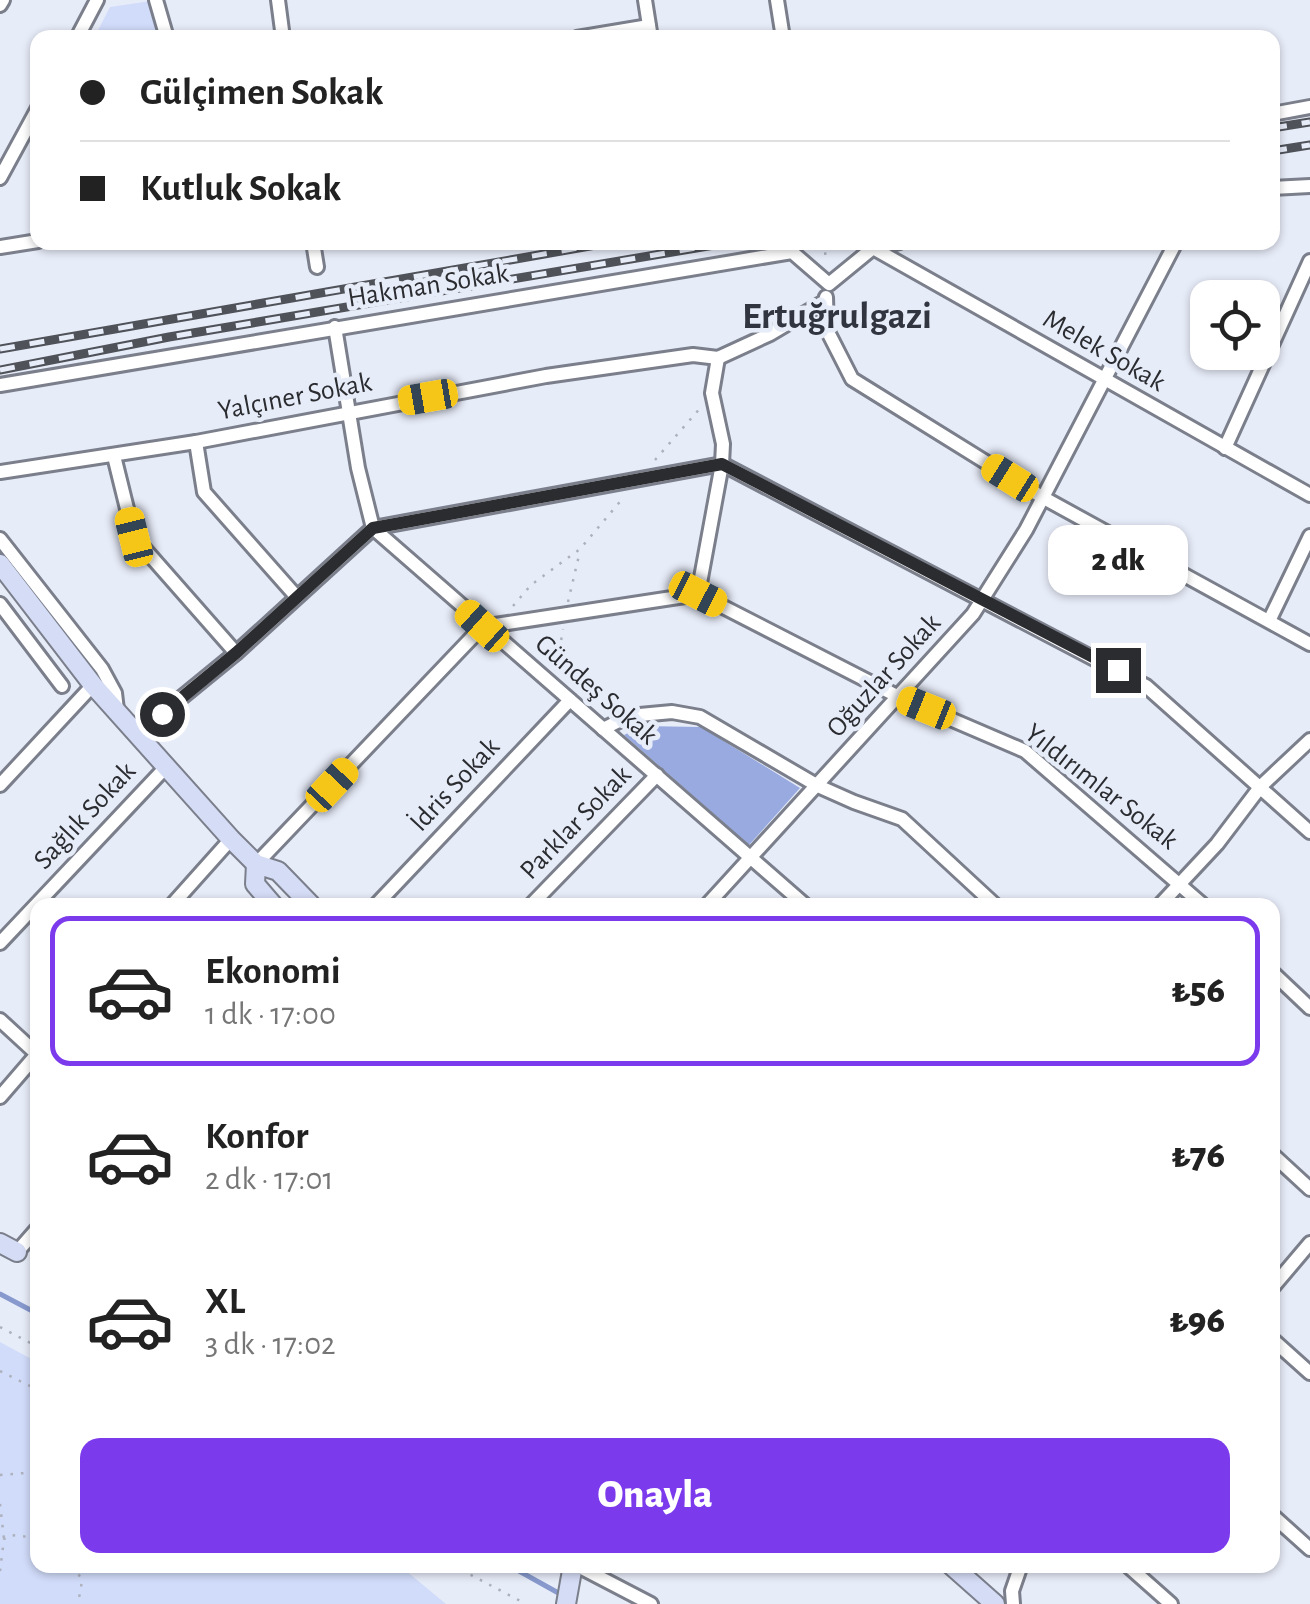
<!DOCTYPE html>
<html lang="tr">
<head>
<meta charset="utf-8">
<style>
	body { margin:0; font-family:"Alegreya Sans",sans-serif; background:#f6f6f6; color:#222; height:100vh; display:flex; flex-direction:column; font-size:38px; white-space:nowrap }
	* { box-sizing:border-box; margin:0 }
	p { font-size:32px; color:#767676 }
	.icon { flex:none; width:55px; height:55px; fill:none; stroke:currentColor; stroke-width:2; stroke-linecap:round; stroke-linejoin:round }
	.map { position:relative; flex:1; overflow:hidden }
	.side { position:absolute; left:30px; top:898px; width:1250px; height:675px; display:flex; flex-direction:column; background:#fff; border-radius:20px; box-shadow:0 2px 8px #0004 }
	.side>* { flex:none }
	.banner { position:absolute; left:30px; top:30px; width:1250px; height:220px; border-radius:20px; box-shadow:0 2px 8px #0004; display:grid; align-content:center; height:220px; padding:0 50px; background:#fff }
	.buttons { position:absolute; left:1190px; top:280px; display:grid; gap:20px }
	.buttons a { display:grid; place-items:center; width:90px; height:90px; border-radius:20px; background:#fff; box-shadow:0 2px 8px #0004; font-size:50px }
	.end { position:absolute; width:45px; height:45px; margin:-22px; border:12px solid #2a2c30; background:#fff; box-shadow:0 0 0 5px #fff }
	.from { border-radius:50% }
	.bubble { position:absolute; height:70px; border-radius:20px; background:#fff; box-shadow:0 2px 8px #0004; font-size:32px; font-weight:800; line-height:70px; text-align:center }
	.car { position:absolute; width:30px; height:60px; margin:-30px -15px; border-radius:12px; box-shadow:0 0 8px 2px #0007; background:linear-gradient(#f5c518 24%,#345 0 40%,#f5c518 0 76%,#345 0 86%,#f5c518 0) }
	.banner b { display:flex; align-items:center; gap:35px; height:95px; font-size:38px }
	.banner b+b { border-top:2px solid #e0e0e0 }
	.banner i { width:25px; height:25px; background:#222 }
	ul { padding:18px 0 0; list-style:none }
	li { display:flex; align-items:center; gap:30px; height:150px; margin:0 20px 15px; padding:0 30px; border:5px solid transparent; border-radius:20px }
	li div { flex:1 }
	li b { display:block; font-size:38px }
	li em { font-style:normal; font-weight:800 }
	li.active { border-color:#7c3aed }
	li>.icon { width:90px; height:90px; stroke-width:1.5 }
	.primary-button { display:flex; gap:20px; margin-top:auto; padding:20px 50px }
	.primary-button a { flex:1; height:115px; border-radius:20px; background:#7c3aed; color:#fff; font-size:40px; font-weight:800; line-height:115px; text-align:center }
	.map>svg:first-child { display:block }
</style>
</head>
<body>
<div class="map">
<svg width="1310" height="1604" viewBox="0 0 1310 1604">
	<rect width="100%" height="100%" fill="#e7ecf9"/>
	<g fill="#d1dcfa">
		<path d="M151 1 162 37 94 38 110 7Z"/>
		<path d="M0 1342 37 1362 38 1565H399L446 1604H0Z"/>
	</g>
	<path fill="#98aadf" d="M642 726 701 727 800 788 749 845 624 735Z"/>
	<g fill="none" stroke-linecap="round" stroke-linejoin="round">
		<g stroke="#8799cd" stroke-width="5">
			<path d="M0 1294 38 1314"/>
			<path d="M508 1565 562 1595"/>
		</g>
		<defs>
			<g id="street">
				<path d="M156 0 167 38"/>
				<path d="M278 0 283 38"/>
				<path d="M645 0 651 38"/>
				<path d="M777 0 783 38"/>
				<path d="M0 5 3 0"/>
				<path d="M77 38 97 0"/>
				<path d="M577 38 649 26"/>
				<path d="M1272 114 1310 107"/>
				<path d="M0 178 38 108"/>
				<path d="M1272 188 1310 186"/>
				<path d="M313 242 317 267"/>
				<path d="M0 247 38 241"/>
				<path d="M873 248 1310 495"/>
				<path d="M826 297 827 330 852 379 1042 497 1310 644"/>
				<path d="M335 327 358 468 373 528 805 905"/>
				<path d="M0 385 792 252 829 284 873 248 900 242"/>
				<path d="M196 442 204 492 295 595"/>
				<path d="M1225 448 1310 261"/>
				<path d="M114 456 134 537 236 653"/>
				<path d="M0 472 196 442 546 376 693 355 718 358 770 334 824 302"/>
				<path d="M0 539 102 669 115 693 117 710"/>
				<path d="M698 594 722 464 723 444 712 393 718 358"/>
				<path d="M0 604 62 686"/>
				<path d="M1270 619 1310 536"/>
				<path d="M603 729 629 716 672 712 700 717 818 786 854 802 902 819 995 905"/>
				<path d="M137 734 236 653 373 528 722 464 1146 686 1310 832"/>
				<path d="M0 785 93 685"/>
				<path d="M256 864 482 627 698 594 899 697 1025 751 1203 905"/>
				<path d="M172 905 231 839"/>
				<path d="M376 905 570 700"/>
				<path d="M531 905 657 775"/>
				<path d="M707 905 973 614 1026 530 1176 242"/>
				<path d="M1160 905 1217 844 1261 786 1310 740"/>
				<path d="M0 943 166 767"/>
				<path d="M1272 972 1310 1008"/>
				<path d="M0 1020 38 1055"/>
				<path d="M0 1097 38 1053"/>
				<path d="M1272 1154 1310 1189"/>
				<path d="M17 1252 38 1228"/>
				<path d="M1272 1288 1310 1243"/>
				<path d="M1272 1339 1310 1373"/>
				<path d="M1272 1515 1310 1549"/>
				<path d="M576 1565 651 1604"/>
				<path d="M1127 1565 1171 1604"/>
				<path d="M1013 1604 1012 1591 1021 1565"/>
			</g>
			<g id="secondary">
				<path d="M0 564 93 685 231 839 256 864 278 871 311 905"/>
				<path d="M256 864 255 884 273 905"/>
				<path d="M0 1243 17 1252"/>
				<path d="M951 1565 995 1604"/>
				<path d="M566 1604 573 1565"/>
			</g>
		</defs>
		<use href="#street" stroke="#7b7f8b" stroke-width="18"/>
		<use href="#secondary" stroke="#7b7f8b" stroke-width="22"/>
		<g stroke="#adb1bc" stroke-width="2.5" stroke-dasharray="2.5 8" stroke-linecap="butt">
			<path d="M824 242 826 261"/>
			<path d="M655 460 702 406"/>
			<path d="M568 602 580 551"/>
			<path d="M513 606 531 585 580 549 624 497"/>
			<path d="M556 671 563 629"/>
			<path d="M0 1327 38 1347"/>
			<path d="M0 1371 38 1390"/>
			<path d="M0 1475 38 1472"/>
			<path d="M0 1504 4 1539 0 1538"/>
			<path d="M74 1565 82 1581 78 1604"/>
			<path d="M452 1565 526 1604"/>
			<path d="M0 1571 4 1539 11 1535 38 1538"/>
		</g>
		<use href="#street" stroke="#fff" stroke-width="12"/>
		<use href="#secondary" stroke="#d5dcf5" stroke-width="18"/>
		<defs>
			<g id="rail">
				<path d="M1272 128 1310 122"/>
				<path d="M1272 151 1310 145"/>
				<path d="M0 349 613 242"/>
				<path d="M0 370 169 337 732 242"/>
			</g>
		</defs>
		<use href="#rail" stroke="#4f5258" stroke-width="9"/>
		<use href="#rail" stroke="#e7ecf9" stroke-width="5" stroke-dasharray="15" stroke-linecap="butt"/>
	</g>
	<g fill="none" stroke-linecap="round" stroke-linejoin="round">
		<path stroke="#2a2c30" stroke-width="12" d="M162 714 236 653 373 528 722 464 1118 670"/>
	</g>
	<g text-anchor="middle" dominant-baseline="central" stroke-width="9" stroke-linejoin="round" paint-order="stroke">
		<g font-size="28" fill="#2a2c30" stroke="#e7ecf9">
			<text transform="translate(428 286) rotate(-9)">Hakman Sokak</text>
			<text transform="translate(1104 351) rotate(30)">Melek Sokak</text>
			<text transform="translate(295 397) rotate(-11)">Yalçıner Sokak</text>
			<text transform="translate(884 676) rotate(-48)">Oğuzlar Sokak</text>
			<text transform="translate(596 690) rotate(41)">Gündeş Sokak</text>
			<text transform="translate(455 785) rotate(-47)">İdris Sokak</text>
			<text transform="translate(1101 787) rotate(38)">Yıldırımlar Sokak</text>
			<text transform="translate(85 816) rotate(-47)">Sağlık Sokak</text>
			<text transform="translate(576 823) rotate(-46)">Parklar Sokak</text>
		</g>
		<g font-size="38" font-weight="bold" fill="#31353f" stroke="#e7ecf9">
			<text x="837" y="317">Ertuğrulgazi</text>
		</g>
	</g>
</svg>
<div class="buttons">
<a><svg class="icon" aria-label="locate" viewBox="0 0 24 24"><circle cx="12" cy="12" r="6"/><path d="M12 2v4M12 18v4M2 12h4M18 12h4"/></svg></a>
</div>
<i class="end from" style="left:162px;top:714px"></i>
<i class="end" style="left:1118px;top:670px"></i>
<div class="bubble" style="left:1048px;top:525px;width:140px">2 dk</div>
<i class="car" style="left:428px;top:397px;rotate:260deg"></i>
<i class="car" style="left:1010px;top:478px;rotate:302deg"></i>
<i class="car" style="left:134px;top:537px;rotate:346deg"></i>
<i class="car" style="left:698px;top:594px;rotate:117deg"></i>
<i class="car" style="left:482px;top:626px;rotate:312deg"></i>
<i class="car" style="left:926px;top:708px;rotate:292deg"></i>
<i class="car" style="left:332px;top:785px;rotate:43deg"></i>
<div class="banner">
<b><i class="from"></i>Gülçimen Sokak</b>
<b><i></i>Kutluk Sokak</b>
</div>
<section class="side">
<ul>
<li class="active"><svg class="icon" aria-label="car" viewBox="0 0 24 24"><path d="M5 17H2v-5l4-1 3-4h7l3 4 3 1v5h-3M9 17h6M6 11h13"/><circle cx="7" cy="17" r="2"/><circle cx="17" cy="17" r="2"/></svg><div><b>Ekonomi</b><p>1 dk · 17:00</p></div><em>₺56</em></li>
<li><svg class="icon" aria-label="car" viewBox="0 0 24 24"><path d="M5 17H2v-5l4-1 3-4h7l3 4 3 1v5h-3M9 17h6M6 11h13"/><circle cx="7" cy="17" r="2"/><circle cx="17" cy="17" r="2"/></svg><div><b>Konfor</b><p>2 dk · 17:01</p></div><em>₺76</em></li>
<li><svg class="icon" aria-label="car" viewBox="0 0 24 24"><path d="M5 17H2v-5l4-1 3-4h7l3 4 3 1v5h-3M9 17h6M6 11h13"/><circle cx="7" cy="17" r="2"/><circle cx="17" cy="17" r="2"/></svg><div><b>XL</b><p>3 dk · 17:02</p></div><em>₺96</em></li>
</ul>
<div class="primary-button"><a>Onayla</a></div>
</section>
</div>
</body>
</html>
